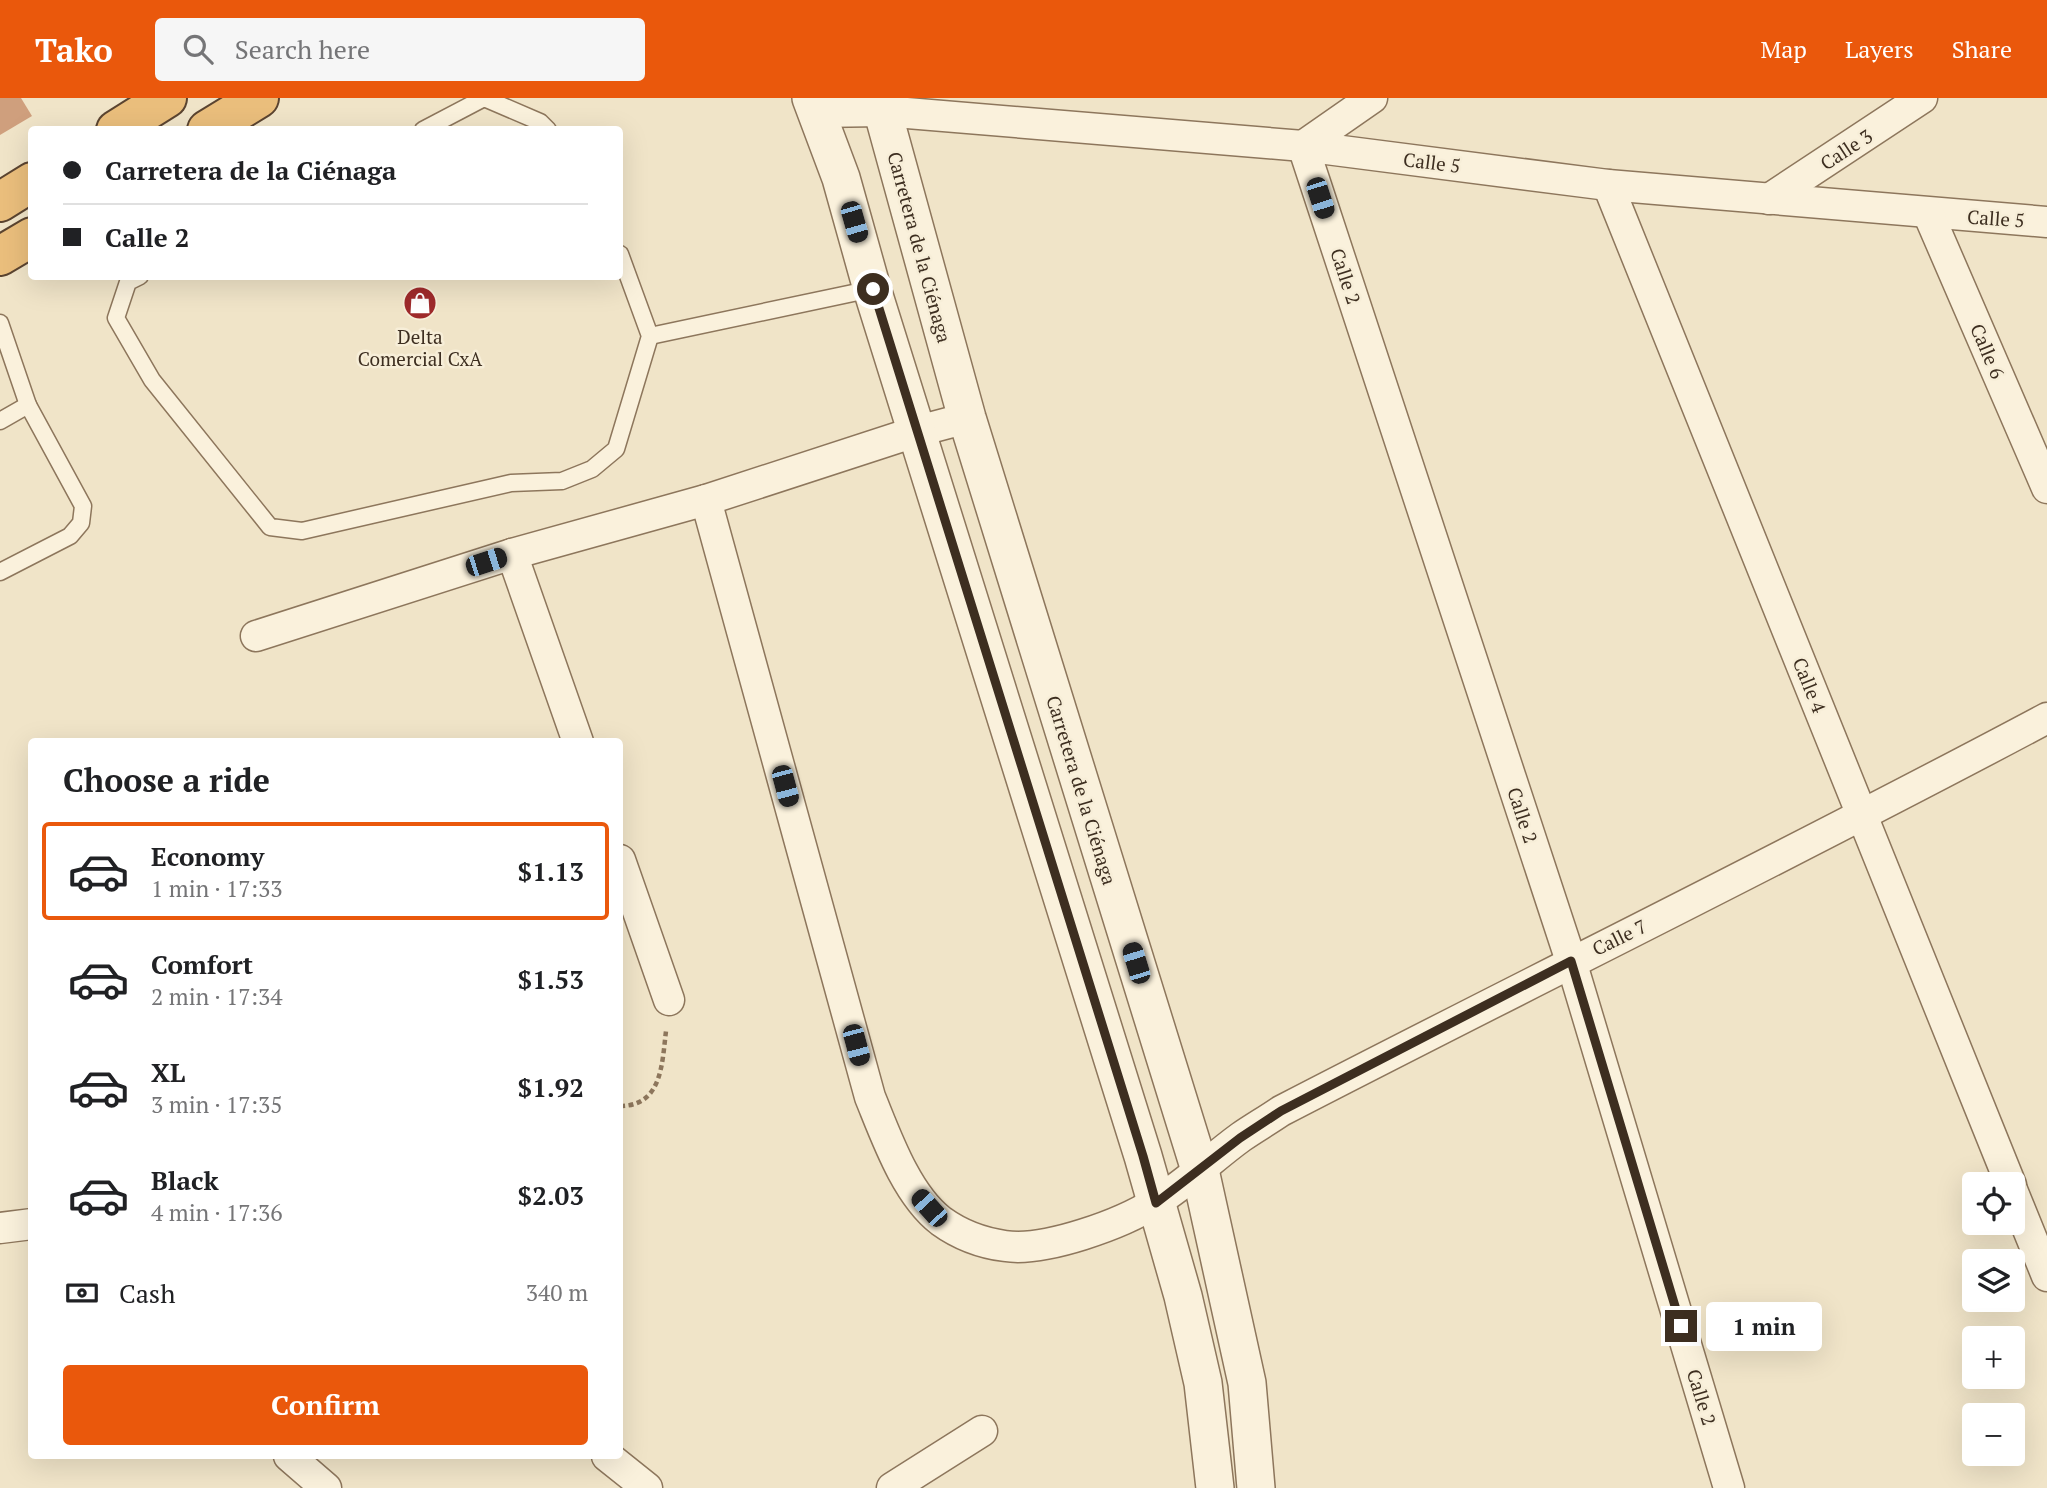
<!DOCTYPE html>
<html lang="en">
<head>
<meta charset="utf-8">
<style>
	body { margin:0; font-family:"PT Serif",serif; background:#f6f6f6; color:#202124; height:100vh; display:flex; flex-direction:column; font-size:26px; white-space:nowrap }
	* { box-sizing:border-box; margin:0 }
	p { font-size:23px; color:#757577 }
	.icon { flex:none; width:38px; height:38px; fill:none; stroke:currentColor; stroke-width:2; stroke-linecap:round; stroke-linejoin:round }
	.map { position:relative; flex:1; overflow:hidden }
	.details { position:absolute; left:28px; top:640px; width:595px; height:721px; display:flex; flex-direction:column; background:#fff; border-radius:7px; box-shadow:0 7px 28px #0002 }
	.details>* { flex:none }
	.guide { position:absolute; left:28px; top:28px; width:595px; height:154px; border-radius:7px; box-shadow:0 7px 28px #0002; display:grid; align-content:center; height:154px; padding:0 35px; background:#fff }
	.controls { position:absolute; left:1962px; top:1074px; display:grid; gap:14px }
	.controls a { display:grid; place-items:center; width:63px; height:63px; border-radius:7px; background:#fff; box-shadow:0 7px 28px #0002; font-size:35px }
	.end { position:absolute; width:32px; height:32px; margin:-16px; border:9px solid #3d2e20; background:#fff; box-shadow:0 0 0 4px #fff }
	.from { border-radius:50% }
	.bubble { position:absolute; height:49px; border-radius:7px; background:#fff; box-shadow:0 7px 28px #0002; font-size:23px; font-weight:700; line-height:49px; text-align:center }
	.car { position:absolute; width:21px; height:42px; margin:-21px -10px; border-radius:9px; box-shadow:0 0 5px 2px #0007; background:linear-gradient(#222 24%,#8ab4d8 0 40%,#222 0 76%,#8ab4d8 0 86%,#222 0) }
	.guide b { display:flex; align-items:center; gap:24px; height:66px; font-size:26px }
	.guide b+b { border-top:2px solid #e0e0e0 }
	.guide i { width:18px; height:18px; background:#202124 }
	ul { padding:0; list-style:none }
	li { display:flex; align-items:center; gap:21px; height:98px; margin:0 14px 10px; padding:0 21px; border:4px solid transparent; border-radius:7px }
	li div { flex:1 }
	li b { display:block; font-size:26px }
	li em { font-style:normal; font-weight:700 }
	li.current { border-color:#ea580c }
	li>.icon { width:63px; height:63px; stroke-width:1.5 }
	h2 { padding:0 35px; font-size:32px; line-height:84px }
	.pay { display:flex; align-items:center; gap:18px; height:77px; padding:0 35px; font-size:26px }
	.pay p { margin-inline-start:auto }
	.cta { display:flex; gap:14px; margin-top:auto; padding:14px 35px }
	.cta a { flex:1; height:80px; border-radius:7px; background:#ea580c; color:#fff; font-size:28px; font-weight:700; line-height:80px; text-align:center }
	header { display:flex; align-items:center; gap:42px; box-sizing:border-box; height:98px; padding:0 35px; background:#ea580c; color:#fff }
	header strong { font-size:33px }
	nav { display:flex; gap:38px; margin-inline-start:auto; font-size:24px }
	.search { width:490px; height:63px; background:#f6f6f6; display:flex; align-items:center; gap:18px; box-sizing:border-box; padding:0 24px; border-radius:7px; color:#757577; font-size:26px }
	.map>svg:first-child { display:block }
</style>
</head>
<body>
<header>
<strong>Tako</strong>
<div class="search"><svg class="icon" aria-label="search" viewBox="0 0 24 24"><circle cx="10" cy="10" r="6"/><path d="M15 15l6 6"/></svg>Search here</div>
<nav><a>Map</a><a>Layers</a><a>Share</a></nav>
</header>
<div class="map">
<svg width="2047" height="1390" viewBox="0 0 2047 1390">
	<rect width="100%" height="100%" fill="#f0e4c8"/>
	<path fill="#cf9f7d" d="M0 0H21L32 18 0 37Z"/>
	<g fill="none" stroke-linecap="round" stroke-linejoin="round">
		<defs>
			<g id="service">
				<path d="M423 32 484 0 540 24 548 32"/>
				<path d="M140 178 128 184 116 220 152 282 270 429 302 433 511 385 562 383 592 371 616 351 650 238 620 156"/>
				<path d="M0 225 28 307 83 408 81 425 70 438 0 474"/>
				<path d="M650 238 872 191"/>
				<path d="M0 323 28 307"/>
			</g>
			<g id="minor">
				<path d="M1372 0 1303 48 1571 863 1729 1390"/>
				<path d="M816 14 883 13 1303 48 1608 87 2047 124"/>
				<path d="M1608 87 2011 1087"/>
				<path d="M1769 101 1922 0"/>
				<path d="M1928 115 2047 390"/>
				<path d="M706 402 870 999C886 1038 906 1096 941 1123 959 1136 982 1145 1005 1148 1045 1154 1122 1126 1156 1104 1187 1085 1212 1060 1241 1039 1254 1030 1268 1022 1281 1013 1536 881 1794 755 2047 620"/>
				<path d="M512 456 578 644"/>
				<path d="M256 538 512 456 706 402 918 333 967 320"/>
				<path d="M620 762 669 902"/>
				<path d="M2012 1092 2047 1178"/>
				<path d="M0 1130 32 1126"/>
				<path d="M289 1358 326 1390"/>
				<path d="M607 1358 647 1390"/>
				<path d="M892 1390 982 1333"/>
			</g>
			<g id="tertiary">
				<path d="M811 0 841 80 872 191 1143 1058 1183 1198 1203 1285 1215 1390"/>
				<path d="M879 0 967 320 1200 1072 1247 1285 1256 1390"/>
			</g>
			<g id="trunk">
				<path d="M116 32 167 0"/>
				<path d="M207 32 259 0"/>
				<path d="M0 104 32 84"/>
				<path d="M0 158 32 139"/>
			</g>
		</defs>
		<use href="#service" stroke="#8d765c" stroke-width="19"/>
		<use href="#minor" stroke="#8d765c" stroke-width="33"/>
		<use href="#tertiary" stroke="#8d765c" stroke-width="40"/>
		<use href="#trunk" stroke="#5b4430" stroke-width="42"/>
		<path stroke="#8d765c" stroke-width="4.5" stroke-dasharray="5 3.5" stroke-linecap="butt" d="M620 1008C662 1008 662 966 666 933"/>
		<use href="#service" stroke="#faf1dc" stroke-width="16"/>
		<use href="#minor" stroke="#faf1dc" stroke-width="30"/>
		<use href="#tertiary" stroke="#faf1dc" stroke-width="37"/>
		<use href="#trunk" stroke="#eabe7c" stroke-width="38"/>
	</g>
	<g fill="none" stroke-linecap="round" stroke-linejoin="round">
		<path stroke="#3d2e20" stroke-width="9" d="M873 191 1143 1058 1156 1105 1240 1040 1281 1013 1571 863 1681 1228"/>
	</g>
	<defs>
		<symbol id="shop-disc" viewBox="-11 -11 22 22"><circle r="9.5" fill="#9e2a2b" stroke="#f7eed8"/><path d="M-5-2.5h2.3a2.7 3.5 0 0 1 5.4 0H5L5.5 6h-11ZM-1.5-2.5h3a1.5 2.3 0 0 0-3 0Z" fill="#fff"/></symbol>
	</defs>
	<g fill-rule="evenodd">
		<use href="#shop-disc" x="401" y="186" width="38" height="38"/>
	</g>
	<g text-anchor="middle" dominant-baseline="central" stroke-width="5" stroke-linejoin="round" paint-order="stroke">
		<g font-size="19" fill="#3d2e20" stroke="#f7eed8">
			<text transform="translate(1846 51) rotate(-33)">Calle 3</text>
			<text transform="translate(1432 64) rotate(7)">Calle 5</text>
			<text transform="translate(1996 120) rotate(4)">Calle 5</text>
			<text transform="translate(920 149) rotate(75)">Carretera de la Ciénaga</text>
			<text transform="translate(1346 178) rotate(72)">Calle 2</text>
			<text transform="translate(1988 253) rotate(67)">Calle 6</text>
			<text transform="translate(1810 587) rotate(68)">Calle 4</text>
			<text transform="translate(1082 692) rotate(73)">Carretera de la Ciénaga</text>
			<text transform="translate(1523 717) rotate(72)">Calle 2</text>
			<text transform="translate(1619 839) rotate(-26)">Calle 7</text>
			<text transform="translate(1702 1299) rotate(73)">Calle 2</text>
		</g>
		<g font-size="19" fill="#3d2e20" stroke="#f7eed8">
			<text x="420" y="238">Delta<tspan x="420" dy="22">Comercial CxA</tspan></text>
		</g>
	</g>
</svg>
<div class="controls">
<a><svg class="icon" aria-label="locate" viewBox="0 0 24 24"><circle cx="12" cy="12" r="6"/><path d="M12 2v4M12 18v4M2 12h4M18 12h4"/></svg></a>
<a><svg class="icon" aria-label="layers" viewBox="0 0 24 24"><path d="M12 4l9 5-9 5-9-5zM3 14l9 5 9-5"/></svg></a>
<a>+</a>
<a>−</a>
</div>
<i class="end from" style="left:873px;top:191px"></i>
<i class="end" style="left:1681px;top:1228px"></i>
<div class="bubble" style="left:1706px;top:1204px;width:116px">1 min</div>
<i class="car" style="left:1320px;top:100px;rotate:162deg"></i>
<i class="car" style="left:854px;top:124px;rotate:164deg"></i>
<i class="car" style="left:486px;top:464px;rotate:72deg"></i>
<i class="car" style="left:785px;top:688px;rotate:165deg"></i>
<i class="car" style="left:1136px;top:865px;rotate:343deg"></i>
<i class="car" style="left:856px;top:947px;rotate:165deg"></i>
<i class="car" style="left:929px;top:1110px;rotate:318deg"></i>
<div class="guide">
<b><i class="from"></i>Carretera de la Ciénaga</b>
<b><i></i>Calle 2</b>
</div>
<section class="details">
<h2>Choose a ride</h2>
<ul>
<li class="current"><svg class="icon" aria-label="car" viewBox="0 0 24 24"><path d="M5 17H2v-5l4-1 3-4h7l3 4 3 1v5h-3M9 17h6M6 11h13"/><circle cx="7" cy="17" r="2"/><circle cx="17" cy="17" r="2"/></svg><div><b>Economy</b><p>1 min · 17:33</p></div><em>$1.13</em></li>
<li><svg class="icon" aria-label="car" viewBox="0 0 24 24"><path d="M5 17H2v-5l4-1 3-4h7l3 4 3 1v5h-3M9 17h6M6 11h13"/><circle cx="7" cy="17" r="2"/><circle cx="17" cy="17" r="2"/></svg><div><b>Comfort</b><p>2 min · 17:34</p></div><em>$1.53</em></li>
<li><svg class="icon" aria-label="car" viewBox="0 0 24 24"><path d="M5 17H2v-5l4-1 3-4h7l3 4 3 1v5h-3M9 17h6M6 11h13"/><circle cx="7" cy="17" r="2"/><circle cx="17" cy="17" r="2"/></svg><div><b>XL</b><p>3 min · 17:35</p></div><em>$1.92</em></li>
<li><svg class="icon" aria-label="car" viewBox="0 0 24 24"><path d="M5 17H2v-5l4-1 3-4h7l3 4 3 1v5h-3M9 17h6M6 11h13"/><circle cx="7" cy="17" r="2"/><circle cx="17" cy="17" r="2"/></svg><div><b>Black</b><p>4 min · 17:36</p></div><em>$2.03</em></li>
</ul>
<div class="pay"><svg class="icon" aria-label="cash" viewBox="0 0 24 24"><path d="M3 7h18v10H3z"/><circle cx="12" cy="12" r="2"/></svg>Cash<p>340 m</p></div>
<div class="cta"><a>Confirm</a></div>
</section>
</div>
</body>
</html>
